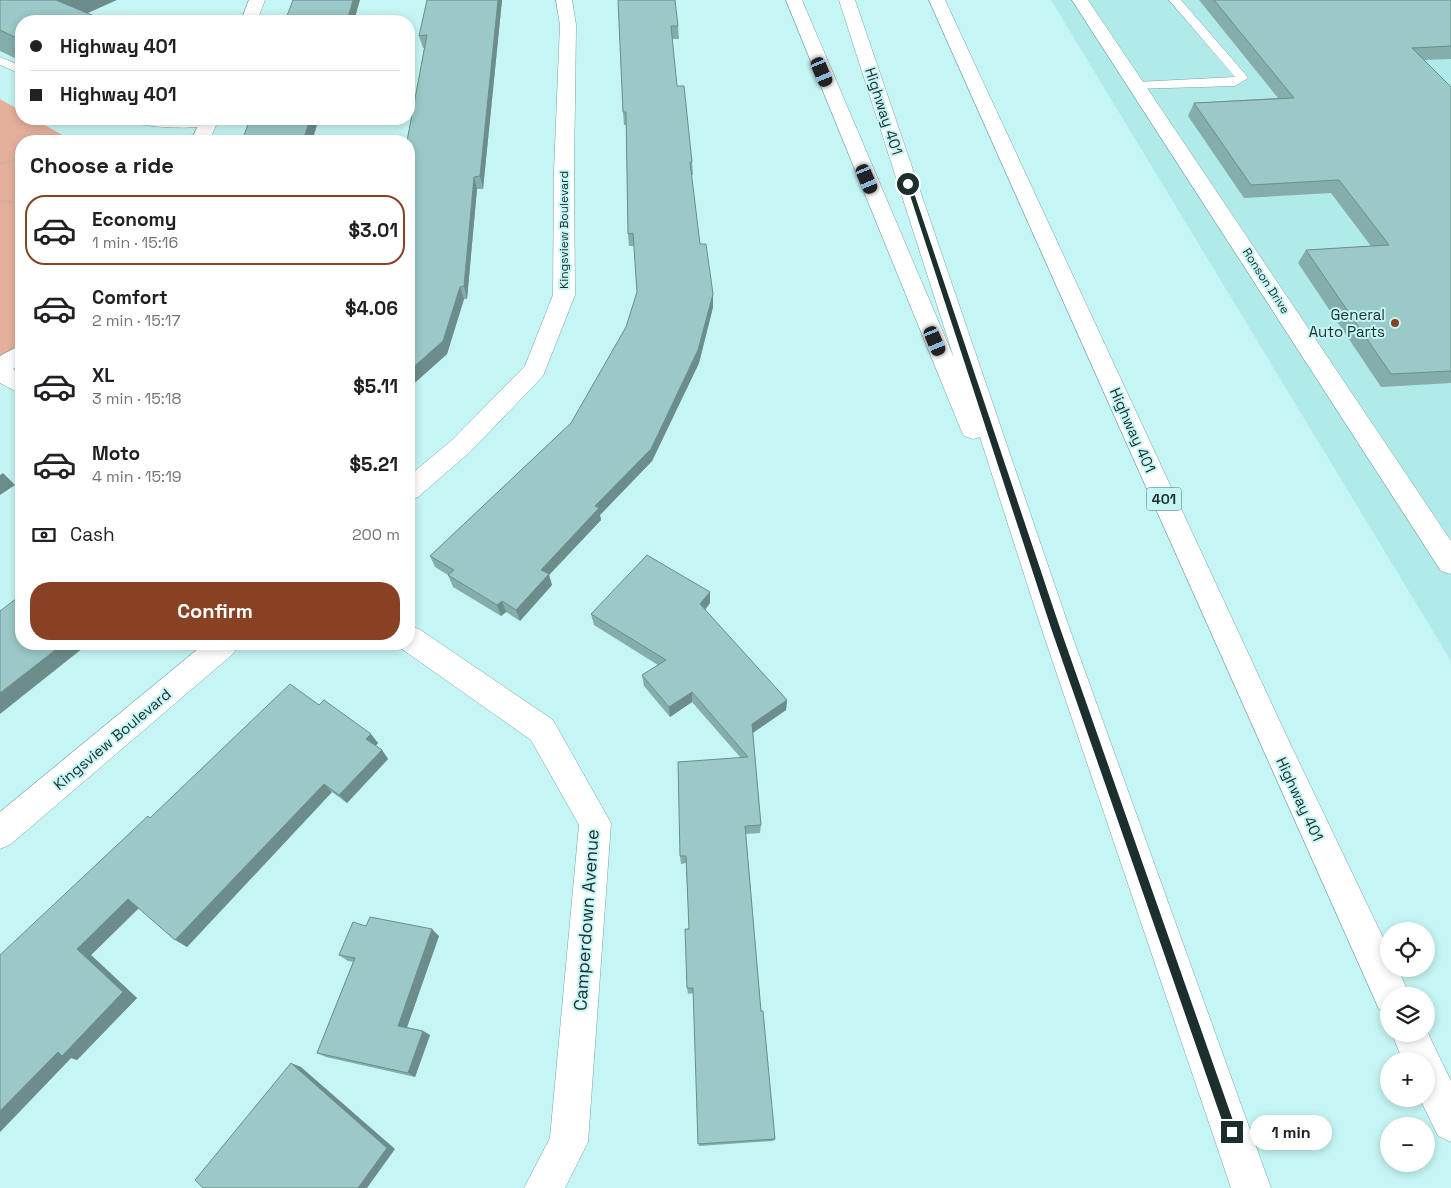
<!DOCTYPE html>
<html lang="en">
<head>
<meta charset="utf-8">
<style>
	body { margin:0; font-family:"Space Grotesk",sans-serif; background:#f2f2f2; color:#202124; height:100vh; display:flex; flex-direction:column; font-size:19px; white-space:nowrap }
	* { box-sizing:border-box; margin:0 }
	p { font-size:16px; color:#757577 }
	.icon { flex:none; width:28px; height:28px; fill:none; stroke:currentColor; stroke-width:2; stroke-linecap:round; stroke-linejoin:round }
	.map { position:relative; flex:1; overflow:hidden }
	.details { position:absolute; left:15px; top:135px; width:400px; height:515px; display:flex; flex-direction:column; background:#fff; border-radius:20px; box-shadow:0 2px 8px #0003 }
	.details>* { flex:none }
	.guide { position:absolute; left:15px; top:15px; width:400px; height:110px; border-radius:20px; box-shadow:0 2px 8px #0003; display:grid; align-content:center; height:110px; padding:0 15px; background:#fff }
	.controls { position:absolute; left:1380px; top:922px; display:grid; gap:10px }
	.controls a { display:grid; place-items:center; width:55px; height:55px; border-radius:50%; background:#fff; box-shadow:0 2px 8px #0003; font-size:25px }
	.end { position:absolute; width:22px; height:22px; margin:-11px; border:6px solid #1c2e2e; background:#fff; box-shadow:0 0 0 2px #fff }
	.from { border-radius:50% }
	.bubble { position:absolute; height:35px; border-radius:18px; background:#fff; box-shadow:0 2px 8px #0003; font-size:16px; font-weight:700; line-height:35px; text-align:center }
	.car { position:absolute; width:15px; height:30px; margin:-15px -8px; border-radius:6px; box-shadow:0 0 4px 1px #0007; background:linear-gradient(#222 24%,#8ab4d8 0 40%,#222 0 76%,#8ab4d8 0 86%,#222 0) }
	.guide b { display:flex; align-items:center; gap:18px; height:48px; font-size:19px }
	.guide b+b { border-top:1px solid #e0e0e0 }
	.guide i { width:12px; height:12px; background:#202124 }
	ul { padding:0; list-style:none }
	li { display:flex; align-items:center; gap:15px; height:70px; margin:0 10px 8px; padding:0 5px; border:2px solid transparent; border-radius:20px }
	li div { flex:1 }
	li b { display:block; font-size:19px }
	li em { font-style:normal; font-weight:700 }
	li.selected { border-color:#894123 }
	li>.icon { width:45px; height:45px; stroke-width:1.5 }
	h2 { padding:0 15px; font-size:22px; line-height:60px }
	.pay { display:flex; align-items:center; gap:12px; height:55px; padding:0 15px; font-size:19px }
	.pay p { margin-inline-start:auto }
	.cta { display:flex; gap:10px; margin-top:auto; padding:10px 15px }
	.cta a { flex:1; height:58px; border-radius:20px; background:#894123; color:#fff; font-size:20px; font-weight:700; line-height:58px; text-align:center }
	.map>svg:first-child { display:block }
</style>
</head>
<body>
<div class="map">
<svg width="1451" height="1188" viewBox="0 0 1451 1188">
	<rect width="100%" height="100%" fill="#c5f5f4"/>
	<path fill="#b1ebe9" d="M1051 0H1451V661Z"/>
	<path fill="#e4b09c" d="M0 99 21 111V119H34L73 141H21V352L0 365Z"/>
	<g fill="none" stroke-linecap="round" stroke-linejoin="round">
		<defs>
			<g id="service">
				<path d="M1169 0H1181L1246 75 1248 78 1235 86 1133 89 1131 86 1137 82 1235 77Z"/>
				<path d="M0 57 21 66V74L0 65Z"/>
				<path d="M125 119H208L215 123C208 131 133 128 125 119Z"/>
			</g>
			<g id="minor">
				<path d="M249 0H265L257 21H241Z"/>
				<path d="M556 0H572L576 25 574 171 575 295 543 376 470 452 418 497 409 500V476L452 440 525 366 553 295 554 171 560 25Z"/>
				<path d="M1072 0H1088L1451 541V574L1441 571Z"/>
				<path d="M201 119H219L209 141H191Z"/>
				<path d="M21 345V364L13 369 21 375V394L0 383V356Z"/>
				<path d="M409 626 419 629 553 720 611 823 588 1142 565 1188H524L550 1138 579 825 531 740 399 647 398 644H409Z"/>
				<path d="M204 644H238L234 653 11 844 0 849V812Z"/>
			</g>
			<g id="motorway">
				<path d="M786 0H802L954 358 839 0H855L1069 627 1271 1188H1231L1041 627 980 437 973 439 964 436 961 430Z"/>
				<path d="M929 0H945L1288 739 1389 950V969H1398L1410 996H1389V1012L1379 1009Z"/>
				<path d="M1426 1029 1451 1081V1142L1438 1136 1420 1099H1426V1061H1403L1392 1034H1426Z"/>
			</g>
		</defs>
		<use href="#service" stroke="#78a6a5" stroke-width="1"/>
		<use href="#minor" stroke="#78a6a5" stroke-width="1"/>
		<use href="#motorway" stroke="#78a6a5" stroke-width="1"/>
		<g stroke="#88adac" stroke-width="2" stroke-dasharray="0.5 2.5" stroke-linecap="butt">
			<path d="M163 21 221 19"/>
			<path d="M0 164 21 159"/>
			<path d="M0 201 21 203"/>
		</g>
		<path stroke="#88adac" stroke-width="2.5" stroke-dasharray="1 3" stroke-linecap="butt" d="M16 203H21"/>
		<use href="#service" fill="#fff" fill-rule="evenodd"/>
		<use href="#minor" fill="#fff" fill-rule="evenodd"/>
		<use href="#motorway" fill="#fff" fill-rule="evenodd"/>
	</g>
	<g fill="#84adac">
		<path d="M0 0 87 13 21 21V61L0 51Z"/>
		<path d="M427 0H502L483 189H477L467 299H464L447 354 409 388V141L424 48H423L419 36Z"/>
		<path d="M618 0 678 26 679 39H672L677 86 692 162 693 175H691L700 244 713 294V307L699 363 652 461 600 515 601 520 549 575 552 585 520 621 506 612 501 616 453 587 448 575 435 567 430 556 571 423 626 327 637 292 634 246H629L628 234 626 125H624L623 112Z"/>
		<path d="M1199 0H1451V59L1424 60 1451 87V383L1381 387 1298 263 1306 250 1371 246 1331 193 1244 198 1188 116 1194 103 1278 98Z"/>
		<path d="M710 592V603L705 610 787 700 786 710 753 733 761 825 760 833 746 834 761 1011 775 1139 773 1141 699 1146 694 993 688 994 687 988 689 929 686 863 681 864 680 856 740 757 692 702 670 717 644 686 642 675 658 665 594 625 591 614Z"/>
		<path d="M319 705 378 743 376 746 382 750 388 759 347 803 332 792 187 947 139 908 91 955 137 998 77 1060 71 1058 0 1132 150 818Z"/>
		<path d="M366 926 439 936 407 1027 423 1031 430 1035 415 1077 326 1057 317 1053 353 962 348 961 339 955Z"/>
	</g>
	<g fill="#6c8d8c">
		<path d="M49 0H117L70 21Z"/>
		<path d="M353 0H360L354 21H347Z"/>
		<path d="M498 0H502L483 189 480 176Z"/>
		<path d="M310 119H319L312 141H303Z"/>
		<path d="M474 177 477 189 467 299 464 286Z"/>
		<path d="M460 287 464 299 447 354 409 388V371Z"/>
		<path d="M713 294V307L699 363 652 461 600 515 601 520 549 575 552 585 520 621 516 610 541 570 595 506Z"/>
		<path d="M3 473 15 485 0 495V475Z"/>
		<path d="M710 592V603L701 615 700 604Z"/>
		<path d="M502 601 506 612 501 616 497 605Z"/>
		<path d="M63 644H88L0 714V693Z"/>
		<path d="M692 692V702L670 717 669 707Z"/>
		<path d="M787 700 786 710 751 734 752 724Z"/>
		<path d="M371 734 378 743 373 748 366 739Z"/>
		<path d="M382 750 388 759 347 803 339 795Z"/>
		<path d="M324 784 332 792 187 947 175 940Z"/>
		<path d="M128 899 141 906 91 955 137 998 77 1060 71 1058 0 1132V1111L77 949Z"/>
		<path d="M432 929 439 936 406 1030 398 1026Z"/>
		<path d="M423 1031 430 1035 415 1077 408 1073Z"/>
		<path d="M291 1063 301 1067 395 1149 367 1188H358Z"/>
	</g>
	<g fill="#9ac9c8" stroke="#6c8d8c">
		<path d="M0 0H56L106 21H21V40L0 30Z"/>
		<path d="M293 0H353L347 21H285Z"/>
		<path d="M427 0H498L480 176 474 177 464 286 460 287 443 341 409 371V141H407L427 35 419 36Z"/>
		<path d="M618 0H675L678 26H671L677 86H684L692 162H690L700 244H706L713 294 698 350 651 449 595 506 599 508 541 570 549 574 516 610 502 601 497 605 448 575 454 570 430 556 571 423 626 327 637 292 633 233 628 234 626 112H623Z"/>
		<path d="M1214 0H1451V46L1412 48 1451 87V371L1391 374 1306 250 1389 245 1339 180 1251 185 1194 103 1294 98Z"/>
		<path d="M250 119H310L303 141H242Z"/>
		<path d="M647 555 710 592 700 604 787 700 752 724 761 825 745 826 761 1011H763L775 1139 698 1144 693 988H687L685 929H689L686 856H680L678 762 748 757 692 692 669 707 642 675 666 660 591 614Z"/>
		<path d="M21 595V644H63L0 693V611Z"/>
		<path d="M290 684 319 705 324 700 371 734 366 739 382 750 339 795 324 784 175 940 128 899 77 949 123 992 62 1056 58 1052 0 1111V955L148 816 150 818Z"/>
		<path d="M370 917 432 929 398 1026 423 1031 408 1073 317 1053 355 958 339 955 353 922 366 926Z"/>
		<path d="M291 1063 387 1148 358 1188H203L195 1180Z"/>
	</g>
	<path fill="#1c2e2e" d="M906 183 911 184 1060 628 1237 1132 1232 1138 1226 1132 1051 628Z"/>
	<circle fill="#894123" stroke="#c5f5f4" stroke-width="2" cx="1395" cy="323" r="5"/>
	<g text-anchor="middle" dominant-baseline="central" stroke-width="4" stroke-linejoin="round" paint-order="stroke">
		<g font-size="12" fill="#1c2e2e" stroke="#c5f5f4">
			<text transform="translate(564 230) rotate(-90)">Kingsview Boulevard</text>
			<text transform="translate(1266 281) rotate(57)">Ronson Drive</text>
		</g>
		<rect fill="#c5f5f4" stroke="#4f6a69" stroke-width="1" x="1146.5" y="487.5" width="35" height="23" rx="4"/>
		<g font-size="14" font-weight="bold" fill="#1c2e2e">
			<text x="1164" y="499">401</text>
		</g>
		<g font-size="15" fill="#1c2e2e" stroke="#c5f5f4">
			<text transform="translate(884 111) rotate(72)">Highway 401</text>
			<text transform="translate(1133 430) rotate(66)">Highway 401</text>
			<text transform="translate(112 739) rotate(-40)">Kingsview Boulevard</text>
			<text transform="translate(1300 799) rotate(65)">Highway 401</text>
		</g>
		<g font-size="15" fill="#1c2e2e" stroke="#c5f5f4" text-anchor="end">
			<text x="1385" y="314">General<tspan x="1385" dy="17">Auto Parts</tspan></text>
		</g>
		<g font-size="18" fill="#1c2e2e" stroke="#c5f5f4">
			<text transform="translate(586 920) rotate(-86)">Camperdown Avenue</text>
		</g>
	</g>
</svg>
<div class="controls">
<a><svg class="icon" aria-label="locate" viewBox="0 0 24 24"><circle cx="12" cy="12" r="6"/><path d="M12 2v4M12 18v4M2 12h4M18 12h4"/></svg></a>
<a><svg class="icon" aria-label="layers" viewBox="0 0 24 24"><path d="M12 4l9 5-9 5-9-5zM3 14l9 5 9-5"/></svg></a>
<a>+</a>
<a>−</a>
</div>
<i class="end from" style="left:908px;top:184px"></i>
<i class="end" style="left:1232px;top:1132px"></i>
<div class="bubble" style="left:1250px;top:1115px;width:82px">1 min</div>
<i class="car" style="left:822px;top:72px;rotate:157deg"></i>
<i class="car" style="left:867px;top:179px;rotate:157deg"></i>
<i class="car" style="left:935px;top:341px;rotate:157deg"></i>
<div class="guide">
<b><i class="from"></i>Highway 401</b>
<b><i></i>Highway 401</b>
</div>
<section class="details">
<h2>Choose a ride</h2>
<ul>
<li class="selected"><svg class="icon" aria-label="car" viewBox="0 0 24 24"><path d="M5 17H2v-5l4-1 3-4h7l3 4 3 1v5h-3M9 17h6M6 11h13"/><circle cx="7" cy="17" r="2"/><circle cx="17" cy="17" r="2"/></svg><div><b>Economy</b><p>1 min · 15:16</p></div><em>$3.01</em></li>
<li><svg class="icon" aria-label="car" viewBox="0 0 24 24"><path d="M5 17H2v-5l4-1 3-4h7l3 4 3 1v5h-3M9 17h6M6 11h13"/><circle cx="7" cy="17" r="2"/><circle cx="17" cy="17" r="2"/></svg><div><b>Comfort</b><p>2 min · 15:17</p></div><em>$4.06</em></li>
<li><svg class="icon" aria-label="car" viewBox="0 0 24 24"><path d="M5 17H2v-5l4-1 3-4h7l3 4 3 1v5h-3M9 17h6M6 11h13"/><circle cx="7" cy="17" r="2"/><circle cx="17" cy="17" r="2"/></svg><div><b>XL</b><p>3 min · 15:18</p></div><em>$5.11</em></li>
<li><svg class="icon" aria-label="car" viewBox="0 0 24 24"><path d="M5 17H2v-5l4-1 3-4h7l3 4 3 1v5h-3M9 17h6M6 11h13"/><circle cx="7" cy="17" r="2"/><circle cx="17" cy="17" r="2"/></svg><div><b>Moto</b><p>4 min · 15:19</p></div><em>$5.21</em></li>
</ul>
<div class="pay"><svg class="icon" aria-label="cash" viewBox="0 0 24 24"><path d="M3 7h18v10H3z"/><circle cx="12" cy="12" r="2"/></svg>Cash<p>200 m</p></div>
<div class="cta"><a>Confirm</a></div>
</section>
</div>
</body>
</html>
